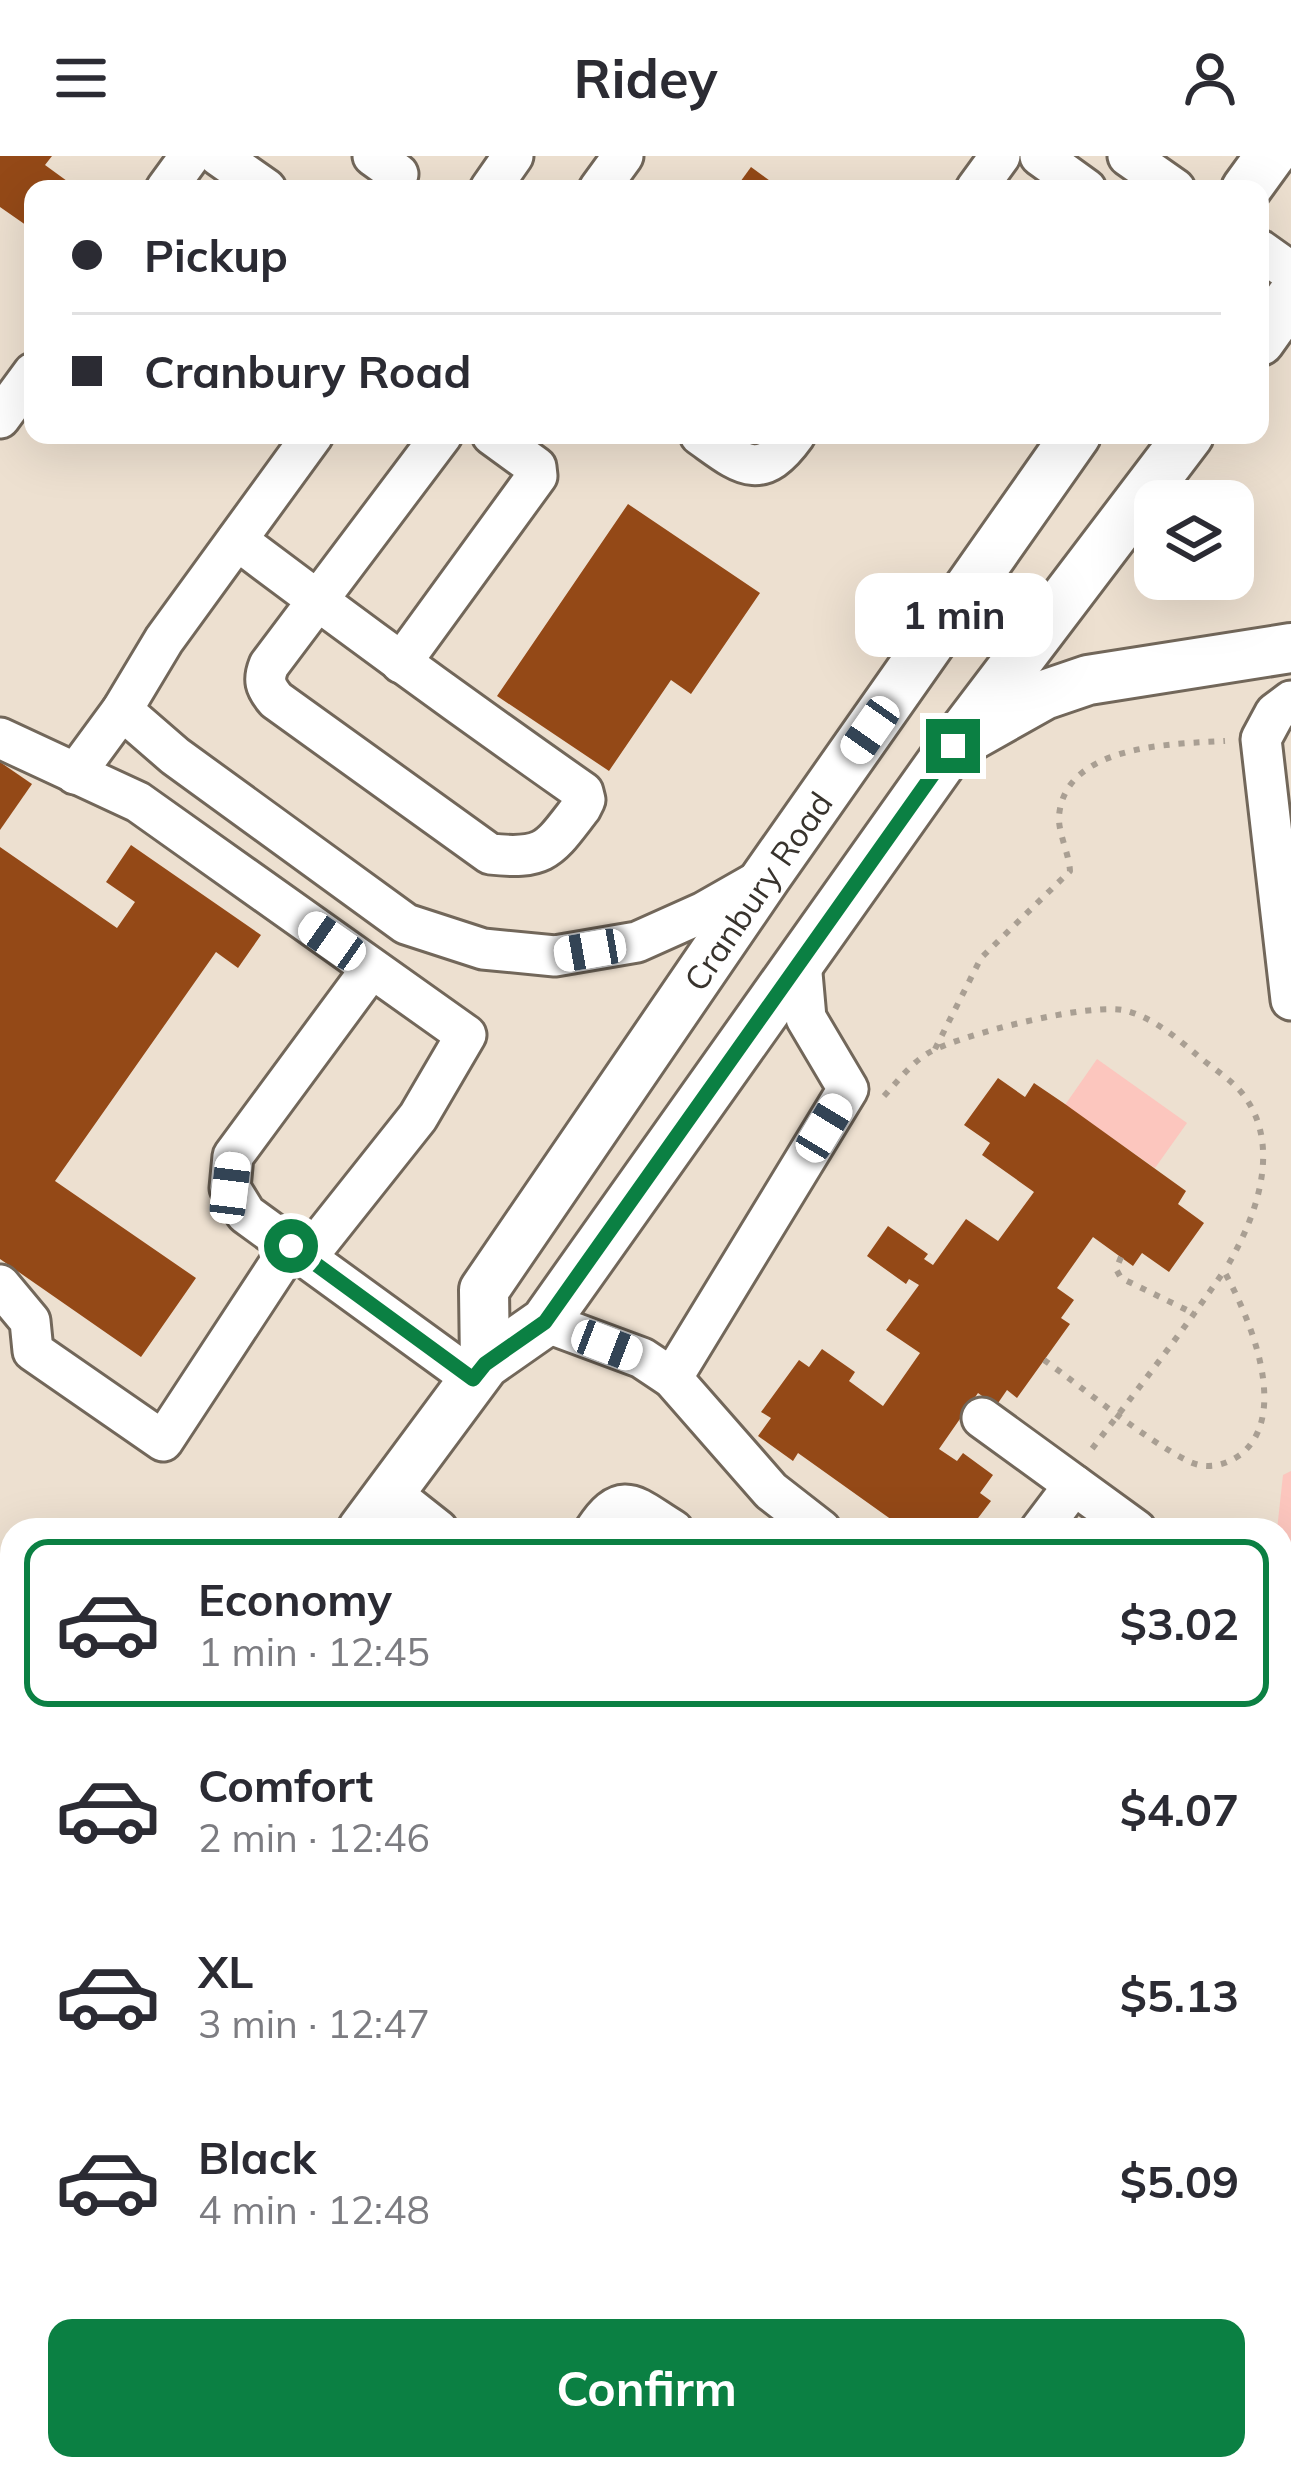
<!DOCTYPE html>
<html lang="en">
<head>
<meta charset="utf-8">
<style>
	body { margin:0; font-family:Mulish,sans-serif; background:#f7f7f7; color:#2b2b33; height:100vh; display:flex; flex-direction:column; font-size:45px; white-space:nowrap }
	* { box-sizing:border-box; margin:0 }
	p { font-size:39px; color:#7c7c81 }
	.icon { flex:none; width:66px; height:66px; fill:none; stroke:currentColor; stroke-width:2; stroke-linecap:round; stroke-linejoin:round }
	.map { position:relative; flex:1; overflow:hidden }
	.panel { position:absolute; left:0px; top:1362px; width:1293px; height:963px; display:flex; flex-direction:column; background:#fff; border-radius:36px 36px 0 0; box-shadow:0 12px 48px #0002 }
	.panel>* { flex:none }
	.banner { position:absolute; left:24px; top:24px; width:1245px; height:264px; border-radius:24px; box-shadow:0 12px 48px #0002; display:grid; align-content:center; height:264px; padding:0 48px; background:#fff }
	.buttons { position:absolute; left:1134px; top:324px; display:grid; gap:24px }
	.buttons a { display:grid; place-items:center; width:120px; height:120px; border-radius:24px; background:#fff; box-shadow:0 12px 48px #0002; font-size:60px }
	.end { position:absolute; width:54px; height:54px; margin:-27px; border:15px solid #0b8043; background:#fff; box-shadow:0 0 0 6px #fff }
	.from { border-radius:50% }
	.bubble { position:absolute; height:84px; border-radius:24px; background:#fff; box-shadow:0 12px 48px #0002; font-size:39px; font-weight:700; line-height:84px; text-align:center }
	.car { position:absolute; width:36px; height:72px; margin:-36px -18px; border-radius:15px; box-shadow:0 0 9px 3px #0007; background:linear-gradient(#fff 24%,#345 0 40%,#fff 0 76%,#345 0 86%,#fff 0) }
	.banner b { display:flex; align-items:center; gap:42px; height:114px; font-size:45px }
	.banner b+b { border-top:3px solid #e1e1e2 }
	.banner i { width:30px; height:30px; background:#2b2b33 }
	ul { padding:21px 0 0; list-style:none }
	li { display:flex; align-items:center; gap:36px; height:168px; margin:0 24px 18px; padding:0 24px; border:6px solid transparent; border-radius:24px }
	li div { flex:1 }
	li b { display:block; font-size:45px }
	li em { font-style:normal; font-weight:700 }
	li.active { border-color:#0b8043 }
	li>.icon { width:108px; height:108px; stroke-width:1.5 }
	.button { display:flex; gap:24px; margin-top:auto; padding:24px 48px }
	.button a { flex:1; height:138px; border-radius:24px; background:#0b8043; color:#fff; font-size:48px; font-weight:700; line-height:138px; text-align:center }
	header { display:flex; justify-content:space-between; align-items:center; height:156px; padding:0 48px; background:#fff; font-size:54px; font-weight:700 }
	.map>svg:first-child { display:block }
</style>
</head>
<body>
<header><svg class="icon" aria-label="menu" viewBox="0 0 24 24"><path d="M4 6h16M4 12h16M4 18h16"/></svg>Ridey<svg class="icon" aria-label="person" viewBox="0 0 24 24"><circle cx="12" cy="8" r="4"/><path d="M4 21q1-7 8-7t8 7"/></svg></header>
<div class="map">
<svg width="1291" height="2323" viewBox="0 0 1291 2323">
	<rect width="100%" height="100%" fill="#ede0d0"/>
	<g fill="#fcc6be">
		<path d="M1097 903 1187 967 1155 1012 1065 949Z"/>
		<path d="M1291 1315V1572L1281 1559V1374H1277L1283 1319Z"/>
		<path d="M1281 1945 1291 1950V2323H977L986 2313H1281Z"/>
		<path d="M12 1994V2313H644L658 2323H0V2011Z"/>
	</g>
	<g fill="#944917">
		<path d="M0 0H52L45 9 78 33H33V74L0 51Z"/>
		<path d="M751 11 781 33H735Z"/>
		<path d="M628 348 760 437 691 538 671 524 609 615 497 540Z"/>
		<path d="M0 606 32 628 0 674Z"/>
		<path d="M131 689 261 779 238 812 216 796 55 1025 196 1122 141 1201 0 1103V691L117 772 135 746 106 726Z"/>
		<path d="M998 922 1025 941 1034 927 1065 948 1186 1035 1178 1048 1204 1067 1169 1116 1142 1097 1133 1110 1093 1081 1057 1132 1074 1144 1061 1162 1070 1168 1017 1242 1007 1234 996 1250 978 1237 939 1293 957 1305 963 1297 993 1319 980 1337 991 1345 969 1374H906L798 1297 793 1305 758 1280 771 1262 761 1256 799 1204 809 1211 822 1193 855 1216 849 1225 883 1250 920 1197 886 1174 919 1129 909 1123 906 1128 867 1100 888 1070 928 1098 924 1103 933 1109 966 1063 998 1085 1034 1036 982 999 990 987 964 969Z"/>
	</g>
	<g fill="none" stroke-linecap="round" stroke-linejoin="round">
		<defs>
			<g id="minor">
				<path d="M219 0 266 33"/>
				<path d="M373 0 398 18"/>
				<path d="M1040 0 1086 33"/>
				<path d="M1128 0 1175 33"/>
				<path d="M166 33 190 0"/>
				<path d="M490 33 513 0"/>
				<path d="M599 33 623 0"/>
				<path d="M976 33 1000 0"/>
				<path d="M1260 94 1291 116"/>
				<path d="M0 262 33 217"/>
				<path d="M700 279C741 308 760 328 795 279"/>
				<path d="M237 384C351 470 466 554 583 636L585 644 581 652C549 693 546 704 490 698L276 544C265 531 263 524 269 509L442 279"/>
				<path d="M401 507 537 320 536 311 492 279"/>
				<path d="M1291 545 1275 557 1261 583 1291 844"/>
				<path d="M122 554 175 600 406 768 483 793 555 800 637 786 704 756 762 723"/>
				<path d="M0 582 138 646 466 879 418 961 306 1102"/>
				<path d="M75 618 122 554 164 484 313 279"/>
				<path d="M371 813 233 1000 230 1032 246 1058 473 1223"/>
				<path d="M0 1129 30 1165 33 1195 163 1285 291 1090"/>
				<path d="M545 1166 642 1202 672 1222 771 1335 821 1374"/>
				<path d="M672 1222 848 933 806 862 801 806"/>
				<path d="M982 1262 1136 1374"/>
				<path d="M390 1336 438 1374"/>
				<path d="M595 1374C623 1331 636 1352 673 1374"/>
				<path d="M1040 1374 1074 1329"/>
				<path d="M0 1430 12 1437"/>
				<path d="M818 2313 831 2323"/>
				<path d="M715 2323 732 2313"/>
				<path d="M934 2323 942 2313"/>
			</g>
			<g id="major">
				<path d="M1246 33 1270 0"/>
				<path d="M1260 185 1291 141"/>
				<path d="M973 579 1044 539 1088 524 1291 492"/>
				<path id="s1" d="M485 1208 484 1134 766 721 1076 279"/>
				<path d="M362 1374 485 1208 545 1166 953 590 1189 279"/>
				<path d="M0 1871 12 1855"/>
			</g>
		</defs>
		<use href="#minor" stroke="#72675a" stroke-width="45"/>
		<use href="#major" stroke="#72675a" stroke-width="54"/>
		<g stroke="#a99f93" stroke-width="6" stroke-dasharray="6 9" stroke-linecap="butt">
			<path d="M935 893 981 802 1070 715C1069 697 1058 677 1059 660 1065 588 1173 588 1225 585"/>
			<path d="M884 940C899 924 912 906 930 896 963 878 1093 845 1127 855 1153 862 1177 882 1197 899 1212 912 1234 925 1245 941 1283 994 1254 1066 1225 1114"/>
			<path d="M1121 1101 1116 1113 1121 1122 1195 1158"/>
			<path d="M1044 1204C1086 1234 1144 1283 1188 1305 1206 1314 1224 1310 1240 1299 1291 1259 1250 1162 1224 1115 1181 1178 1134 1238 1088 1298"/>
		</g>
		<use href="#minor" stroke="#fff" stroke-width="39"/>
		<use href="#major" stroke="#fff" stroke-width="48"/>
	</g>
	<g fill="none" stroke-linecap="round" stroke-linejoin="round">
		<path stroke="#0b8043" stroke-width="15" d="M291 1090 473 1223 485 1208 545 1166 953 590"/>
	</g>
	<g text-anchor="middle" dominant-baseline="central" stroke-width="12" stroke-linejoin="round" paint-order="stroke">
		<g font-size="33" fill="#38332d" stroke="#fff">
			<text stroke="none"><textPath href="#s1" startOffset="558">Cranbury Road</textPath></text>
		</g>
	</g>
</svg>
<div class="buttons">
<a><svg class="icon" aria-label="layers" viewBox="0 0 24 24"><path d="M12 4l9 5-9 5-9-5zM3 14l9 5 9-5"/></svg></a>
</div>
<i class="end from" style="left:291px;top:1090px"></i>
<i class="end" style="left:953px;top:590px"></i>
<div class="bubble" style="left:855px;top:417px;width:198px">1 min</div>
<i class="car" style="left:870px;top:574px;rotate:215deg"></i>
<i class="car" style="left:332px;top:785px;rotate:305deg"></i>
<i class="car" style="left:590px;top:794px;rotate:260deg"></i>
<i class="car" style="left:824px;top:972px;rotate:31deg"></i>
<i class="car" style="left:230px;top:1032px;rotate:7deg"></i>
<i class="car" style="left:607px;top:1189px;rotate:111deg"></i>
<div class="banner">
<b><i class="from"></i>Pickup</b>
<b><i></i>Cranbury Road</b>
</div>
<section class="panel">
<ul>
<li class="active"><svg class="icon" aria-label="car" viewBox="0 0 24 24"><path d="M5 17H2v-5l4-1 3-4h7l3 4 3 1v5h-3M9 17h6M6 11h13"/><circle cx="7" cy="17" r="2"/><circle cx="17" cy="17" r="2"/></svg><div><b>Economy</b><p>1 min · 12:45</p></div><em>$3.02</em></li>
<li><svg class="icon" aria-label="car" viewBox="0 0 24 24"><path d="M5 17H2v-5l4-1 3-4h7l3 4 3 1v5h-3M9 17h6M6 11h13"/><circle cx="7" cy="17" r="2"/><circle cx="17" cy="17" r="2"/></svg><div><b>Comfort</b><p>2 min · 12:46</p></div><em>$4.07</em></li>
<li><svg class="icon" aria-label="car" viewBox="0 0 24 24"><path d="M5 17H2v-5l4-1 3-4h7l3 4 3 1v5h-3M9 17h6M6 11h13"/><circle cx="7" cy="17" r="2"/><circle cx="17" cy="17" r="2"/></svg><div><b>XL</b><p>3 min · 12:47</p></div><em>$5.13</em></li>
<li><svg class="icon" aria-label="car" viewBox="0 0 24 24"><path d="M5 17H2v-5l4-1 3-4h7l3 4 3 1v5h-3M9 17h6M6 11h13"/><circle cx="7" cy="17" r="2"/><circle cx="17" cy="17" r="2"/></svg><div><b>Black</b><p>4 min · 12:48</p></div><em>$5.09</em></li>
</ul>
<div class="button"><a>Confirm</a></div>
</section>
</div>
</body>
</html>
